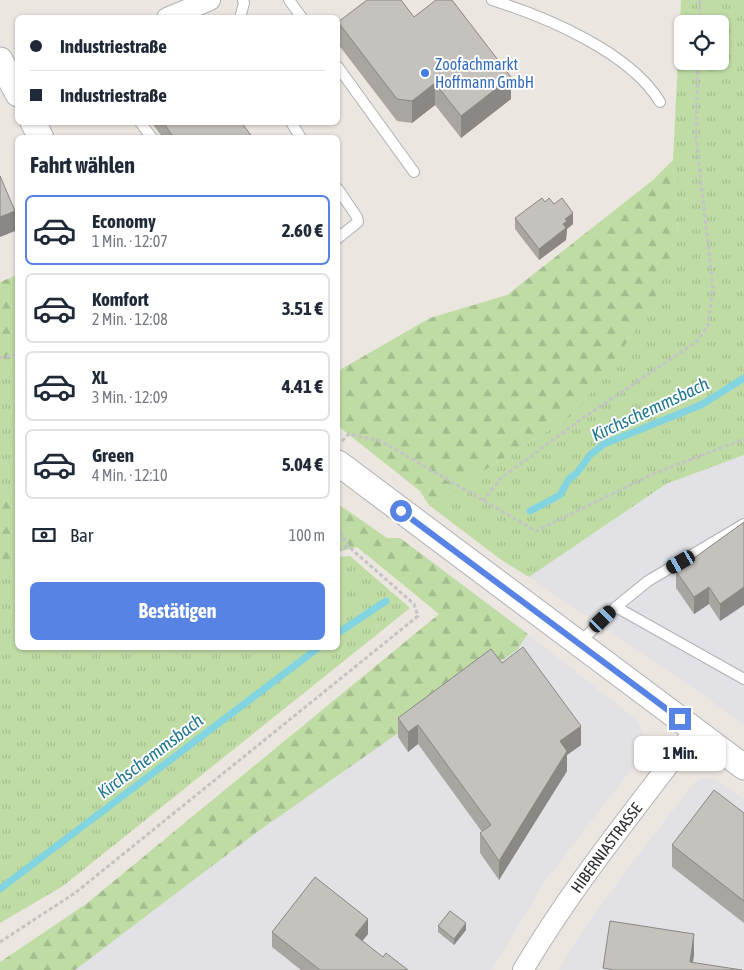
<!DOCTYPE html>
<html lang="de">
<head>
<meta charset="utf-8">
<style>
	body { margin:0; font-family:"Asap Condensed",sans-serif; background:#f6f6f7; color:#1f2937; height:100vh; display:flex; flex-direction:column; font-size:19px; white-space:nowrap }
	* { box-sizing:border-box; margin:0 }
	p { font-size:16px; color:#747a83 }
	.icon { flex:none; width:28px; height:28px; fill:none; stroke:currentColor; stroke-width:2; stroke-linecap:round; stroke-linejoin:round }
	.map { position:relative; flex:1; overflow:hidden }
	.panel { position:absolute; left:15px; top:135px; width:325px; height:515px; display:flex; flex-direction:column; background:#fff; border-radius:8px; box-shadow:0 1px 4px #0004 }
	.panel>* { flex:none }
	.top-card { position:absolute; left:15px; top:15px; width:325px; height:110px; border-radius:8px; box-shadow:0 1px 4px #0004; display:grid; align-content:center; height:110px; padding:0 15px; background:#fff }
	.tools { position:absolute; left:674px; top:15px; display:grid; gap:10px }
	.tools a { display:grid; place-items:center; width:55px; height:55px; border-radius:8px; background:#fff; box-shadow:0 1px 4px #0004; font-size:25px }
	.end { position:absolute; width:22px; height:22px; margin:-11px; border:6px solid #5683e4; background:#fff; box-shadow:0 0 0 2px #fff }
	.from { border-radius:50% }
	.bubble { position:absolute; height:35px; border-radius:8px; background:#fff; box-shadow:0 1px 4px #0004; font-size:16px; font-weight:700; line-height:35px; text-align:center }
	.car { position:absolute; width:15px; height:30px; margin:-15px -8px; border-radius:6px; box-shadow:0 0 4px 1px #0007; background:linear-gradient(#222 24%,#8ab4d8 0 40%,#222 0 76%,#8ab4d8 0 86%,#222 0) }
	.top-card b { display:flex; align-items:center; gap:18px; height:48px; font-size:19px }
	.top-card b+b { border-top:1px solid #e0e1e3 }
	.top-card i { width:12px; height:12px; background:#1f2937 }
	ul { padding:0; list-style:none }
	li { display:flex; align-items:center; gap:15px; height:70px; margin:0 10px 8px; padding:0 5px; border:2px solid #e0e1e3; border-radius:8px }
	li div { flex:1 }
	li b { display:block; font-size:19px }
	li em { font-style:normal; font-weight:700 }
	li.on { border-color:#5683e4 }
	li>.icon { width:45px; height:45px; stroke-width:1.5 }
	h2 { padding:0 15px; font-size:22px; line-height:60px }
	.pay { display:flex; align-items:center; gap:12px; height:55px; padding:0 15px; font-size:19px }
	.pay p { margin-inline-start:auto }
	.primary-button { display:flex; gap:10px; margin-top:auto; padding:10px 15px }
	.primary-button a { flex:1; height:58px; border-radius:8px; background:#5683e4; color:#fff; font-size:20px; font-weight:700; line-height:58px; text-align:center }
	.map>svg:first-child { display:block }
</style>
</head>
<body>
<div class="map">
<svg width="744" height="970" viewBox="0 0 744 970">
	<defs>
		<pattern id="grass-tufts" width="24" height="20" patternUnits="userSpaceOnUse" patternTransform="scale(1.25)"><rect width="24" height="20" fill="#bfdca5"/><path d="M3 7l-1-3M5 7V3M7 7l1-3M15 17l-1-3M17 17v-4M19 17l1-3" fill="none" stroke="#a4bd8e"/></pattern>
		<pattern id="forest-firs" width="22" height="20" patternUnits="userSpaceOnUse" patternTransform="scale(1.25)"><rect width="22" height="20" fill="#bfdca5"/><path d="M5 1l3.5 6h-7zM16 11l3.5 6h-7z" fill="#a4bd8e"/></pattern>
	</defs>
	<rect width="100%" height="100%" fill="#ece6e1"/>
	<g fill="#e1e1e6">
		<path d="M744 455V725L690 685 529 577 666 484Z"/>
		<path d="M528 634 638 721 645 740 640 758 545 881 492 970H75L257 832 517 650Z"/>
		<path d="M701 778 716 780 744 800V970H559L584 929 630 866 694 783Z"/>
	</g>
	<g fill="url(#grass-tufts)" fill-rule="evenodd">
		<path d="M681 0H744V455L666 484 529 577 500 559 429 505 576 413 678 236 673 160ZM682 24H720V61H682Z"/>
		<path d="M17 365V488L0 495V369Z"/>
		<path d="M350 556 410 608 63 886 0 923V564L17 571 18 648H338V557Z"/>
	</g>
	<g fill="url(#forest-firs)">
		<path d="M673 160 678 236 650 310 576 413 429 505 420 491 338 426V371L430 318 507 295 653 180Z"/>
		<path d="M17 275V365L0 369V282Z"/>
		<path d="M17 488V571L0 564V495Z"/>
		<path d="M338 504 387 538H400L528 634 517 650 257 832 75 970H0V962L86 904 439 614 357 547 338 552Z"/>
	</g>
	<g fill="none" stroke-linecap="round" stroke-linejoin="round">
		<g stroke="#82d4e1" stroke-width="7">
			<path d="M530 511 560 495 569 479 577 473 590 455 604 444 701 405 744 378"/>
			<path d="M338 633 386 601"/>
			<path d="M0 889 318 648"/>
		</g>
		<defs>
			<g id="service">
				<path d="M289 0 302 18"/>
				<path d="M492 0C546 17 630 52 660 102"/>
				<path d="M240 18 244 3 243 0"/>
				<path d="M338 67 414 172"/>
				<path d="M140 122 152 138"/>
				<path d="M291 122 301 138"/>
				<path d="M338 189 357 217 358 222 338 238"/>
				<path d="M616 607 648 581 744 524"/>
				<path d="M579 643 616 607 744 679"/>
			</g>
			<g id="minor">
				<path d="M167 18 210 0"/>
				<path id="s1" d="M523 970C573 885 636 809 695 730"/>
			</g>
			<g id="tertiary">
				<path d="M0 60 18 94"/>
				<path d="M33 122 41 138"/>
				<path d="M338 463 744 767"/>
			</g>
		</defs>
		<use href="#service" stroke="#aeb1b7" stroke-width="12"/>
		<use href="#minor" stroke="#aeb1b7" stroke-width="22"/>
		<use href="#tertiary" stroke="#aeb1b7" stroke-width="27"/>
		<g stroke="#c4c4c4" stroke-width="3" stroke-dasharray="4 2.5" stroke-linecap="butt">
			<path d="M699 24 700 0"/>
			<path d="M0 358 18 354"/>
			<path d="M342 441 349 434 381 441 536 531 653 474 744 439"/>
			<path d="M483 501 501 478 583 418 696 342 708 326 713 288 696 138 698 61"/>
			<path d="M338 551 348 546"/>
			<path d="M0 942 75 893 418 616 414 604 348 546 338 528"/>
		</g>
		<use href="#service" stroke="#fff" stroke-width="10"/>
		<use href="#minor" stroke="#fff" stroke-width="20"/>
		<use href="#tertiary" stroke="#fff" stroke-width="25"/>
	</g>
	<g fill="#a9a6a2">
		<path d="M414 17 511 99 461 138 435 105 412 123 397 121 338 44V22Z"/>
		<path d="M151 122H241L253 138H163Z"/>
		<path d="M545 202 554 204 573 224 567 229 566 240 539 260 515 229V218Z"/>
		<path d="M744 522V605L720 621 709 604 694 614 676 588V571Z"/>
		<path d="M502 663 581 745 567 755V771L499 880 480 853V833L482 832 418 744 408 752 398 737V718Z"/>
		<path d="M744 813V923L672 867V845Z"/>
		<path d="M438 926 466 930 454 945 438 932Z"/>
		<path d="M272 932 368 934 362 941 383 957 408 970H301L272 947Z"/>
	</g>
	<g fill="#8a8784">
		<path d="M511 77V99L461 138V116Z"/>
		<path d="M435 83V105L412 123V101Z"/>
		<path d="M15 211V231L0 237V217Z"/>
		<path d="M573 213V224L567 229 566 240 539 260V249L563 224 565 219Z"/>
		<path d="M709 587V604L694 614V597Z"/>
		<path d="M744 587V605L720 621V604Z"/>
		<path d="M418 725V744L408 752V732Z"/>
		<path d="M581 726V745L567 755V771L499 880V861L560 741Z"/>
		<path d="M368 919V934L355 950V935Z"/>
		<path d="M466 923V930L454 945V939Z"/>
		<path d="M694 934V955L692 970 690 962Z"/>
	</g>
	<g fill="#c5c1bc" stroke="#8a8784">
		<path d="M367 0H401L414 17 436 0H452L511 77 461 116 435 83 412 101 397 99 338 22Z"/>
		<path d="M163 122H241L253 138H174Z"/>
		<path d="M0 176 15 211 0 217Z"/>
		<path d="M542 198 545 202 549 198 554 204 562 198 573 213 565 219 567 221 563 224 566 228 539 249 515 218Z"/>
		<path d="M744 522V587L720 604 709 587 694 597 676 571Z"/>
		<path d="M523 647 581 726 560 741 567 751 499 861 480 833 491 825 418 725 408 732 398 718 491 649 502 663Z"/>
		<path d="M714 790 744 813V901L672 845Z"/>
		<path d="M315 877 368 919 355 935 383 957 386 953 408 970H320L272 932Z"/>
		<path d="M450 911 466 923 454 939 438 926Z"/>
		<path d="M610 921 694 934 690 962 742 970H614L603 968Z"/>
	</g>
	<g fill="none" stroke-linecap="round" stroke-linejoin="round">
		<path stroke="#5683e4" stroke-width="6" d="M401 511 680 719"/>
	</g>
	<circle fill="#3f7fe0" stroke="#fff" stroke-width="2" cx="425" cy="73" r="5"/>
	<g text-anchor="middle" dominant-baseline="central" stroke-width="4" stroke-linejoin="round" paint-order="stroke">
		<g font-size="16" fill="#366cbe" stroke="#fff" text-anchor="start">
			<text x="435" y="64">Zoofachmarkt<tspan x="435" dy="18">Hoffmann GmbH</tspan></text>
		</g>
		<g font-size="16" fill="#2d2d2d" stroke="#fff">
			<text stroke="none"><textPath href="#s1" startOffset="148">HIBERNIASTRASSE</textPath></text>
		</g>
		<g font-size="18" font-style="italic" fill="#1f778f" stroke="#fff">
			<text transform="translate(650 409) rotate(-25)">Kirchschemmsbach</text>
			<text transform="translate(150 756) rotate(-37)">Kirchschemmsbach</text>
		</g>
	</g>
</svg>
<div class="tools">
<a><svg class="icon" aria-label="locate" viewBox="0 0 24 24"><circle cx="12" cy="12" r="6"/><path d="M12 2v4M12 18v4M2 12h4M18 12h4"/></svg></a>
</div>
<i class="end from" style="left:401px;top:511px"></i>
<i class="end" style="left:680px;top:719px"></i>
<div class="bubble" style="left:634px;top:736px;width:92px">1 Min.</div>
<i class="car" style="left:681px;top:562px;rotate:240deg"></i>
<i class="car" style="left:603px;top:619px;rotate:45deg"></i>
<div class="top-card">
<b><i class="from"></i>Industriestraße</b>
<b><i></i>Industriestraße</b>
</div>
<section class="panel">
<h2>Fahrt wählen</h2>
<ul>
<li class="on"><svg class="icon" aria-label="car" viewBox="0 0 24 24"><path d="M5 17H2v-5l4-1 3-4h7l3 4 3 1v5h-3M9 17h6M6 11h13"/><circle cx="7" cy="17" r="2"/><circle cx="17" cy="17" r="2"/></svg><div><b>Economy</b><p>1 Min. · 12:07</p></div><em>2.60 €</em></li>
<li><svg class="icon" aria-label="car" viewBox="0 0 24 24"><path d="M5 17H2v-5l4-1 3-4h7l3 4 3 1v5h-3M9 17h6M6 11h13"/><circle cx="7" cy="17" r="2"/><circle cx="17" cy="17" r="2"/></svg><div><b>Komfort</b><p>2 Min. · 12:08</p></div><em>3.51 €</em></li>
<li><svg class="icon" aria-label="car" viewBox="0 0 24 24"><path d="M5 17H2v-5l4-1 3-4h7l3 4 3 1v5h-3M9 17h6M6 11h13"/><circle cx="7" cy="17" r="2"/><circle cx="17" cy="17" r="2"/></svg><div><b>XL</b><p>3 Min. · 12:09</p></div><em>4.41 €</em></li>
<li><svg class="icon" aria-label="car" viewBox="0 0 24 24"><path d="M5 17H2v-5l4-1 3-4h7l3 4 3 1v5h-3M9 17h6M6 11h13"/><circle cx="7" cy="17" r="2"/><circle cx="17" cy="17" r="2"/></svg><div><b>Green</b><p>4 Min. · 12:10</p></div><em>5.04 €</em></li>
</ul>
<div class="pay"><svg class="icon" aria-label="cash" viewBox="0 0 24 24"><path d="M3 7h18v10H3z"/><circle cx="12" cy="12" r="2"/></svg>Bar<p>100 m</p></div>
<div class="primary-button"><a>Bestätigen</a></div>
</section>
</div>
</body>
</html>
